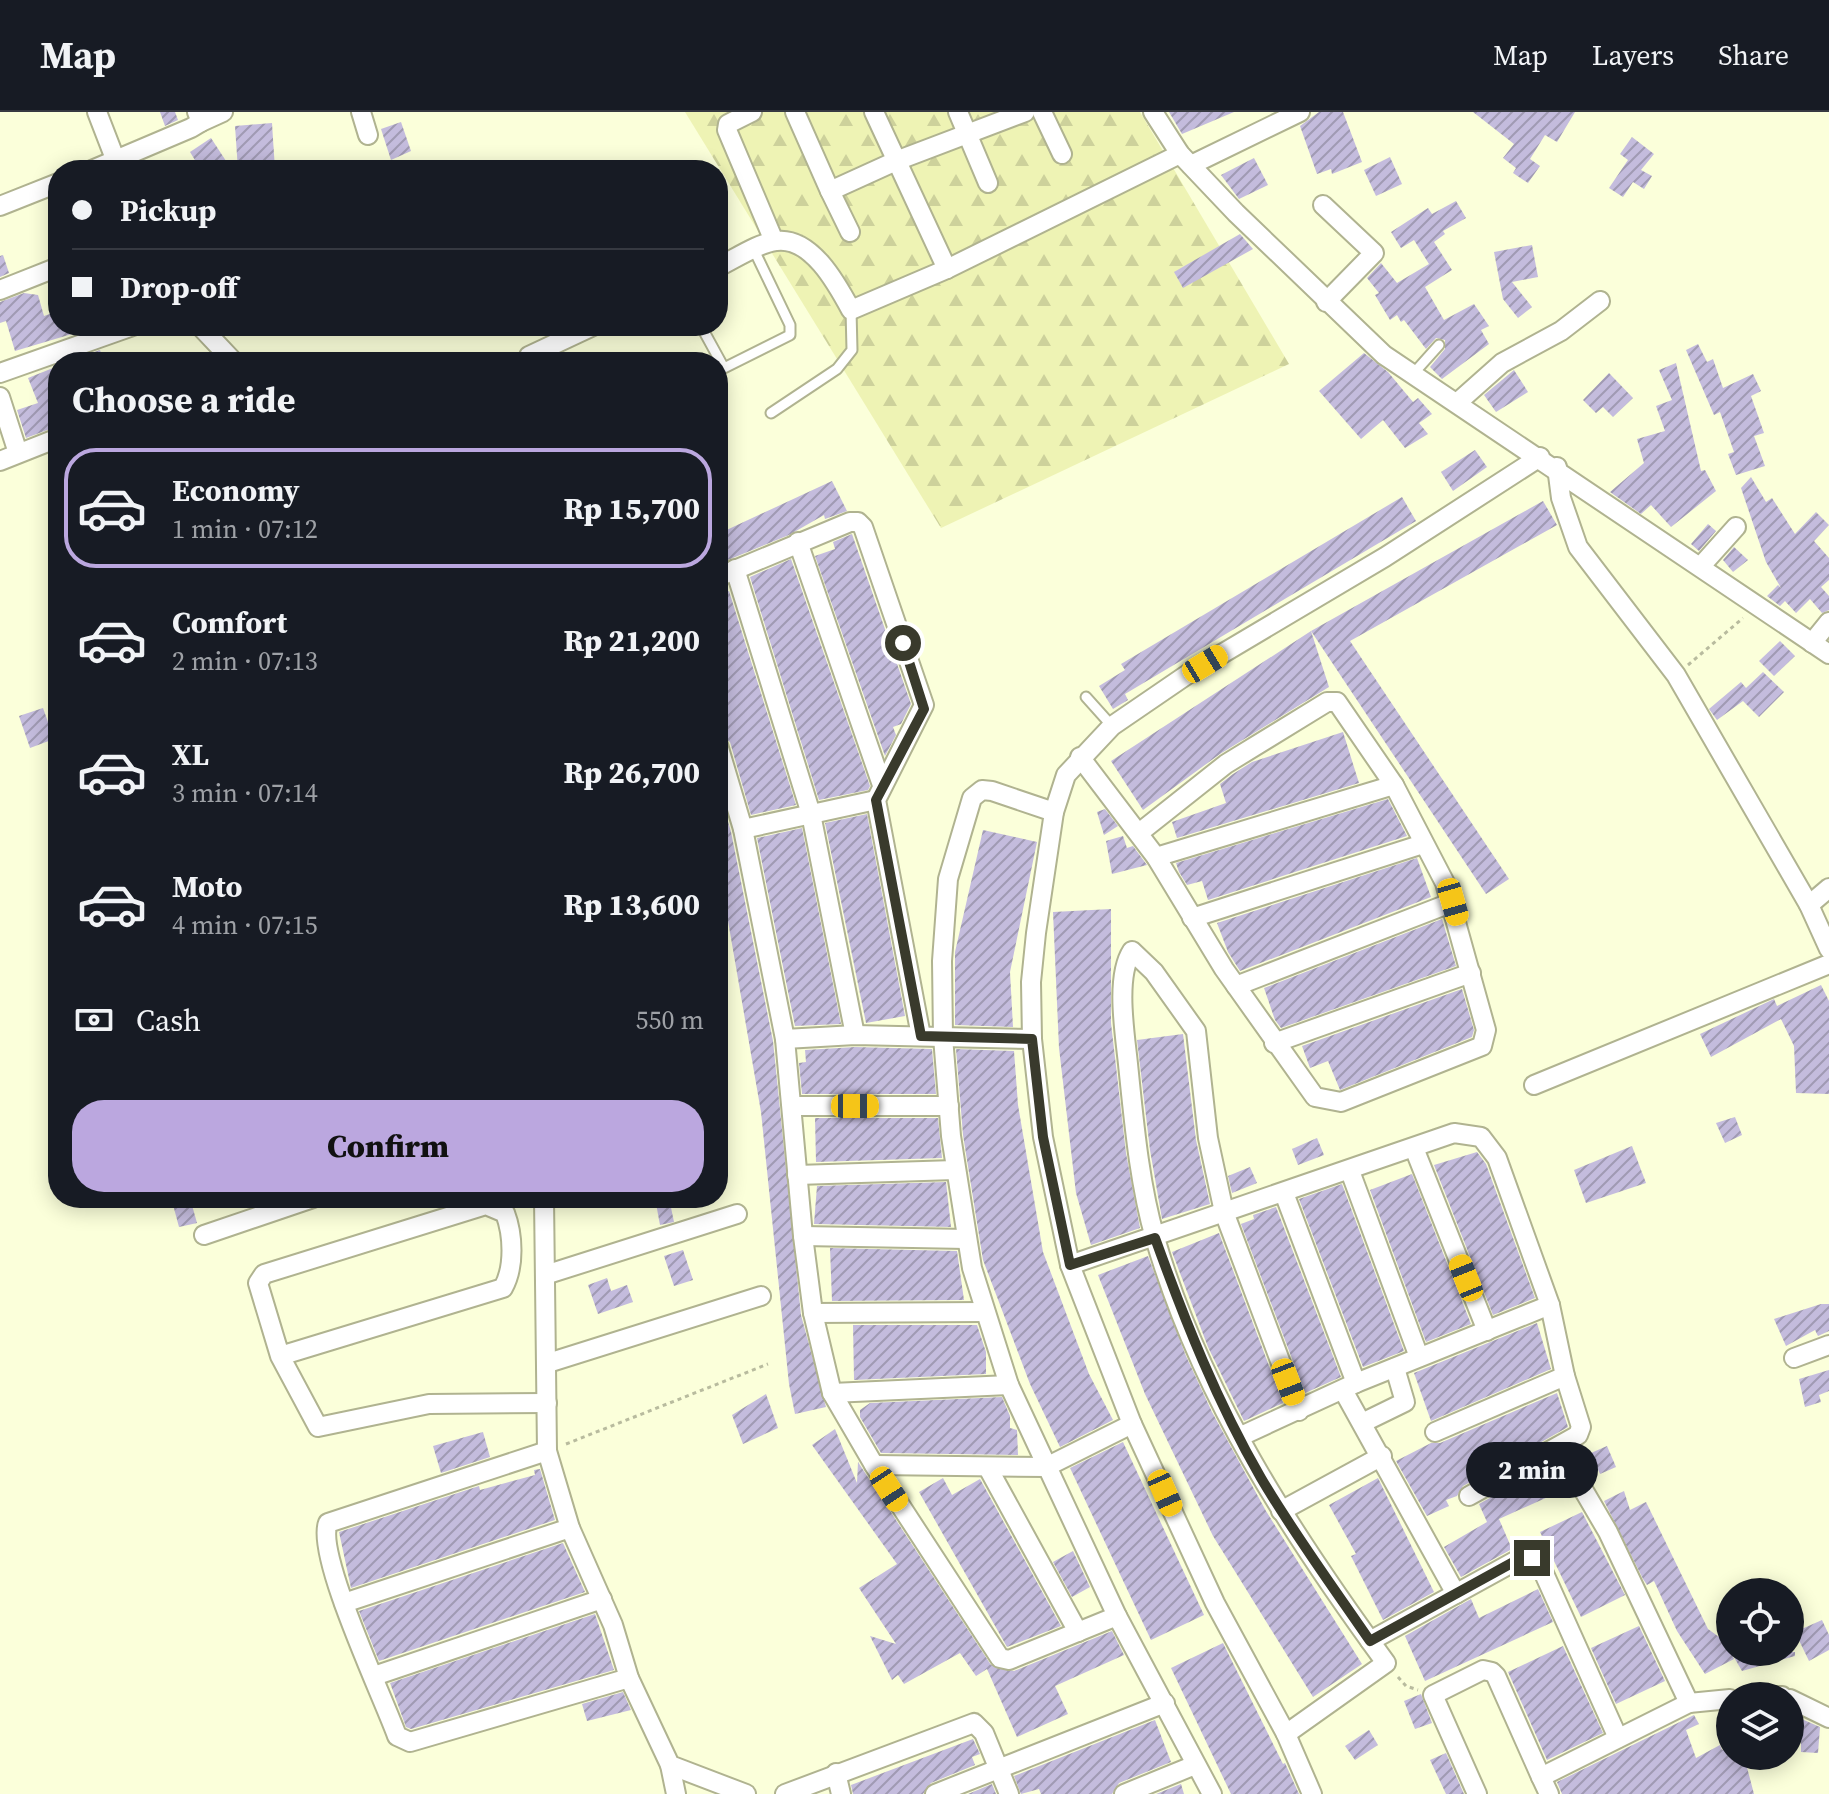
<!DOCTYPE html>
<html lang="en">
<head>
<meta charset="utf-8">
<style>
	body { margin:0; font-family:"Source Serif 4",serif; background:#242831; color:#f1f3f6; height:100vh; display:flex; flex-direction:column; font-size:30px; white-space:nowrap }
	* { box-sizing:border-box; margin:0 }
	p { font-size:26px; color:#9ea1a6 }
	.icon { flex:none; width:44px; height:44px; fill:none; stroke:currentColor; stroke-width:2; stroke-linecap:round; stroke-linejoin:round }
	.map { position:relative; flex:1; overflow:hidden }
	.drawer { position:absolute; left:48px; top:240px; width:680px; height:856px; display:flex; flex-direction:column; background:#171b24; border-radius:32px; box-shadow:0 4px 20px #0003 }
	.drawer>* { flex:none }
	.banner { position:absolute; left:48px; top:48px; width:680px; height:176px; border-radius:32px; box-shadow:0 4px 20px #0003; display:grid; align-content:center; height:176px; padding:0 24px; background:#171b24 }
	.fabs { position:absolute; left:1716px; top:1466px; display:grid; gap:16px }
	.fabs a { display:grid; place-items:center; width:88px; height:88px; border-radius:50%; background:#171b24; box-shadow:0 4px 20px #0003; font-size:40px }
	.end { position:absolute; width:36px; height:36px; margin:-18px; border:10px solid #393a2c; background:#fff; box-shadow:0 0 0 4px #fff }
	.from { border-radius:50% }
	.bubble { position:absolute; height:56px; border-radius:28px; background:#171b24; box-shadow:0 4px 20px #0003; font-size:26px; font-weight:800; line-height:56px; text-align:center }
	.car { position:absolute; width:24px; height:48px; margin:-24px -12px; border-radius:10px; box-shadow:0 0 6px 2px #0007; background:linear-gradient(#f5c518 24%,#345 0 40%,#f5c518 0 76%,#345 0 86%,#f5c518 0) }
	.banner b { display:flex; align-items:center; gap:28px; height:76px; font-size:30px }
	.banner b+b { border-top:2px solid #363941 }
	.banner i { width:20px; height:20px; background:#f1f3f6 }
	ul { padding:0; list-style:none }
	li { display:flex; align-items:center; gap:24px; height:120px; margin:0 16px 12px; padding:0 8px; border:4px solid transparent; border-radius:32px }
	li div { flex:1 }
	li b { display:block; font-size:30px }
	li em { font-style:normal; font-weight:800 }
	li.on { border-color:#bba7df }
	li>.icon { width:72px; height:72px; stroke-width:1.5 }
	h2 { padding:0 24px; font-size:36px; line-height:96px }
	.pay { display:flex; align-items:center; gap:20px; height:88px; padding:0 24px; font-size:30px }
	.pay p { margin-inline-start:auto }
	.action { display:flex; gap:16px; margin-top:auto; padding:16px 24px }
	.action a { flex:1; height:92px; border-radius:32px; background:#bba7df; color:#111; font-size:32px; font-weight:800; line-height:92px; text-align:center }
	header { display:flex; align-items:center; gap:48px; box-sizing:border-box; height:112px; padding:0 40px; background:#171b24; border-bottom:2px solid #363941 }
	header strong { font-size:38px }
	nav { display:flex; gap:44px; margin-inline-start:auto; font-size:28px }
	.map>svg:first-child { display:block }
</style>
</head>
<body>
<header>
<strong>Map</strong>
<nav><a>Map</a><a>Layers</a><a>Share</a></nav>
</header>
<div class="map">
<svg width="1829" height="1682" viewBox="0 0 1829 1682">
	<defs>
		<pattern id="forest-firs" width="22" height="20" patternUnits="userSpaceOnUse" patternTransform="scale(2)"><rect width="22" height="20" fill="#eef3b4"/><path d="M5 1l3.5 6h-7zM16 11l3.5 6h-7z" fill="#cdd19b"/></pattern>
		<pattern id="building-hatch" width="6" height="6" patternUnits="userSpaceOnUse" patternTransform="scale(2)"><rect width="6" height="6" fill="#c4bcdd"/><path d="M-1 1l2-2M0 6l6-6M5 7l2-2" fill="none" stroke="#a09ab3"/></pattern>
	</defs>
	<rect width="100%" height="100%" fill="#fbffda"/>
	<path fill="url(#forest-firs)" d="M685 0H1140L1289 252 941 416Z"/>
	<g fill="url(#building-hatch)">
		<path d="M160 0H175L178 8 165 14Z"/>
		<path d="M1169 0H1234L1182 22Z"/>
		<path d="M1319 0H1343L1362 50 1332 62 1331 57 1317 62 1300 14Z"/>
		<path d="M1473 0H1575L1557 30 1545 23 1530 47 1540 54 1528 71 1513 61 1516 56 1503 46 1514 32Z"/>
		<path d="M401 10 411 39 391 48 381 17Z"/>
		<path d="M272 11 275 58H238L235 14Z"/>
		<path d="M1632 25 1654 42 1641 58 1652 64 1644 77 1633 70 1623 85 1609 76 1628 48 1620 42Z"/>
		<path d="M211 26 228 52 218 58H201L190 40Z"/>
		<path d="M1390 45 1402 72 1376 84 1364 58Z"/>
		<path d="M1254 46 1268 73 1239 87 1221 63Z"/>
		<path d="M1456 89 1466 106 1443 119 1445 122 1434 130 1452 158 1425 175 1444 208 1474 192 1489 214 1481 218 1489 232 1442 267 1430 255 1445 237V228L1436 226 1426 237 1404 208 1401 210 1397 203 1390 208 1375 183 1379 181 1367 166 1381 151 1397 171 1429 152 1414 128 1401 136 1391 120 1428 96 1432 102Z"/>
		<path d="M1240 122 1253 137 1183 176 1174 160Z"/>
		<path d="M1532 133 1538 165 1512 170 1532 195 1518 206 1503 187 1494 140Z"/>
		<path d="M3 143 9 161 0 165V144Z"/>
		<path d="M24 181 38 183 44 204 58 199V214L92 216 15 239 6 209 0 211V190Z"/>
		<path d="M1698 232 1707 250 1713 247 1723 276 1753 262 1761 279 1751 284 1764 321 1754 324 1765 354 1736 363 1728 342 1734 340 1720 300 1714 303 1686 238Z"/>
		<path d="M100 238 104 250H67Z"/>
		<path d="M1364 241 1388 260 1413 290 1418 286 1432 302 1419 311 1428 322 1405 336 1383 308 1361 327 1319 279Z"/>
		<path d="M1676 251 1701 359 1705 358 1716 379 1671 415 1651 393 1641 402 1610 380 1644 351 1637 327 1665 319 1656 294 1672 288 1659 258Z"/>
		<path d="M58 254V314L26 326 17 298 38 291 28 266Z"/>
		<path d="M1514 258 1528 280 1496 300 1484 283Z"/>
		<path d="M1609 261 1633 286 1613 305 1603 295 1596 301 1583 288Z"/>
		<path d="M1475 338 1487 355 1453 379 1441 360Z"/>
		<path d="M1751 365 1766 390 1772 386 1795 422 1816 400 1829 413 1814 429 1829 446V468L1821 475 1829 484V498L1822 501 1810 487 1796 501 1785 489 1780 494 1767 484 1778 473 1781 476 1766 450 1741 376Z"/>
		<path d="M832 369 847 399 825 407 824 403 789 423 718 452V422Z"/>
		<path d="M1402 385 1416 409 1125 582 1128 588 1113 597 1099 574 1125 558 1121 552Z"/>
		<path d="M1543 389 1557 413 1350 529 1509 767 1486 782 1311 519Z"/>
		<path d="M1708 412 1716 419 1699 439 1691 432Z"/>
		<path d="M852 422 911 592 901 612 893 615 896 623 885 644 815 444 835 437 833 430Z"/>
		<path d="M1734 435 1748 448 1733 460 1723 448Z"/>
		<path d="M791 447 870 674 868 678 819 688 750 465Z"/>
		<path d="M729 479 796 693 751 703 730 630 718 621V483Z"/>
		<path d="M1311 519 1329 575 1220 642 1143 698 1111 649Z"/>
		<path d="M1780 529 1795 544 1774 564 1759 549Z"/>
		<path d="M1763 560 1784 580 1759 605 1743 589 1717 608 1709 597 1741 570 1746 576Z"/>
		<path d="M43 596 54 627 30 636 19 604Z"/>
		<path d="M1343 620 1359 671 1177 726 1172 710 1226 691 1220 672 1233 662 1252 650Z"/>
		<path d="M718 675 731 720 773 929 801 1203 826 1295 795 1302 789 1272 761 1000 718 751Z"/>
		<path d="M1388 687 1407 724 1208 788 1202 769 1187 773 1179 760 1176 751Z"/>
		<path d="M1105 697 1118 714 1104 723 1097 700Z"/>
		<path d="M867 702 905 904 866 911 825 711Z"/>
		<path d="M802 716 841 912 795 914 757 726Z"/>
		<path d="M983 718 1037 730 1010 860 1013 915 955 913V840Z"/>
		<path d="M1123 724 1127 736 1133 734 1147 753 1112 762 1106 729Z"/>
		<path d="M1417 746 1431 785 1240 859 1228 840 1217 811Z"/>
		<path d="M1111 797V911L1126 1041 1140 1116 1091 1133 1076 1081 1059 936 1053 800Z"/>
		<path d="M1442 807 1456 854 1281 916 1275 908 1264 876Z"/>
		<path d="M1821 873 1829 889V982L1796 981 1794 934 1781 907 1711 945 1700 922 1774 887 1777 894Z"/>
		<path d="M1462 877 1474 918 1472 925 1340 978 1328 949 1310 956 1302 934Z"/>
		<path d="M1183 922 1196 1028 1210 1092 1162 1107 1150 1038 1137 928Z"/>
		<path d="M855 935 932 937 936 982H802L799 951 806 950 805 938Z"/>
		<path d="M956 937 1014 939 1018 993 1043 1140 1089 1262 1113 1308 1060 1335 1030 1272 983 1148 963 1023Z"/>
		<path d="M1735 1005 1742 1023 1725 1031 1716 1011Z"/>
		<path d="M815 1006H938L942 1046 816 1050Z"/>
		<path d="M1317 1026 1324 1043 1298 1053 1292 1037Z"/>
		<path d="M1632 1034 1646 1071 1586 1091 1574 1058Z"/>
		<path d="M1477 1040 1486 1052 1535 1186 1493 1203 1434 1053Z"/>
		<path d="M1250 1055 1257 1071 1232 1081 1228 1064Z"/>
		<path d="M1412 1062 1471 1212 1426 1230 1370 1078Z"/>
		<path d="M946 1070 951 1115 814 1112 817 1074Z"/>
		<path d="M1342 1072 1404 1239 1363 1255 1299 1087Z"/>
		<path d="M190 1086 197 1111 179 1115 172 1089Z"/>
		<path d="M655 1086H669L674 1110 660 1113Z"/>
		<path d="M1276 1095 1341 1265 1305 1281 1241 1112 1254 1107 1253 1103Z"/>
		<path d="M1219 1121 1283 1291 1244 1309 1208 1235 1172 1140Z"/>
		<path d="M830 1136 957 1139 964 1188 832 1189Z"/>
		<path d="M683 1138 693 1168 674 1174 664 1144Z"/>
		<path d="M1148 1144 1186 1244 1212 1300 1266 1399 1362 1552 1313 1585 1213 1424 1145 1282 1098 1163Z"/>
		<path d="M607 1166 611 1179 627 1173 633 1190 598 1202 588 1173Z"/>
		<path d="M1821 1192H1829V1219L1818 1224 1815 1218 1786 1234 1774 1207Z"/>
		<path d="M1537 1211 1551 1257 1431 1309 1414 1261Z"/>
		<path d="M853 1213H977L986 1240V1262L854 1268Z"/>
		<path d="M1829 1258V1279L1819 1283 1821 1290 1805 1295 1799 1267Z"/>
		<path d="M1557 1281 1568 1315 1463 1374 1457 1384 1446 1388 1449 1394 1427 1404 1396 1349 1431 1331H1440Z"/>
		<path d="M766 1282 778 1316 743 1332 732 1303Z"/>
		<path d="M1002 1285 1010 1304V1316L1017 1318 1018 1343 881 1341 860 1305V1298L870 1291Z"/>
		<path d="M835 1317 857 1371 858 1350 991 1553 1014 1559 1112 1519 1124 1543 1055 1574 1068 1602 1017 1625 987 1557 976 1564 960 1541 904 1572 898 1563 892 1568 870 1524 896 1532 859 1476 897 1452 812 1333Z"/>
		<path d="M483 1320 490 1345 441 1361 433 1334Z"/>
		<path d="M1123 1330 1204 1503 1151 1528 1070 1356Z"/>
		<path d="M1607 1334 1616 1355 1600 1362 1591 1341Z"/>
		<path d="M1562 1346 1568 1360 1565 1368 1568 1376 1499 1407 1512 1437 1461 1465 1444 1435 1487 1410 1479 1392Z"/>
		<path d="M540 1357 555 1408 351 1476 339 1420 479 1374 480 1378 535 1363 534 1358Z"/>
		<path d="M943 1366 952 1383 980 1367 1061 1514 1007 1535 919 1380Z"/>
		<path d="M1378 1366 1434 1480 1383 1508 1351 1444 1356 1442 1329 1393Z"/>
		<path d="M1624 1379 1630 1398 1646 1390 1708 1517 1726 1530 1734 1547 1705 1562 1677 1519 1654 1469 1647 1473 1643 1467 1604 1389Z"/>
		<path d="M1582 1400 1625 1483 1581 1505 1540 1420Z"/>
		<path d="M563 1431 585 1480 379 1549 359 1499Z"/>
		<path d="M1073 1439 1090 1475 1072 1485 1053 1450Z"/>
		<path d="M1538 1477 1553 1510 1425 1569 1405 1524 1471 1487 1479 1506Z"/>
		<path d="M595 1502 614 1558 411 1617 406 1615 390 1571Z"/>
		<path d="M1822 1508 1829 1523V1538L1809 1549 1795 1520Z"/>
		<path d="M1639 1514 1665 1569 1616 1592 1591 1536Z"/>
		<path d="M1223 1531 1283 1652 1285 1651 1299 1682H1231L1171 1556Z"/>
		<path d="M1563 1534 1603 1621 1547 1648 1508 1560Z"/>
		<path d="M1731 1540H1795V1544L1742 1559Z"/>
		<path d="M623 1580 631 1598 587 1609 582 1592Z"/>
		<path d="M1421 1582 1432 1611 1415 1617 1404 1589Z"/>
		<path d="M1790 1602 1820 1615 1818 1641 1801 1640V1625H1790Z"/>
		<path d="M1694 1603 1699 1612 1686 1618 1696 1646 1720 1633 1722 1638 1730 1634V1644H1744L1754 1682H1562L1557 1670Z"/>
		<path d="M1155 1608 1171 1650 1119 1671 1112 1682H1041L1039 1677 1021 1682 1014 1664Z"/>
		<path d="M1369 1618 1378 1633 1355 1648 1345 1634Z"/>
		<path d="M973 1627 980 1642 972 1645 975 1653 931 1671 923 1682H853L851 1673Z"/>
		<path d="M1446 1641 1464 1682H1446L1430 1648Z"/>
		<path d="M992 1672 996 1682H968Z"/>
		<path d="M1181 1672 1184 1682H1156Z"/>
	</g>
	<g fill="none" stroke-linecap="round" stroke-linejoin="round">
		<defs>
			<g id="service">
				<path d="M701 214 724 256 790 223V213L754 138"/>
				<path d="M1413 262 1439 233"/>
				<path d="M771 301 837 257 852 238 851 198"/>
				<path d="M1086 585 1112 614"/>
			</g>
			<g id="minor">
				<path d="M97 0 119 57"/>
				<path d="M361 0 368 23"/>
				<path d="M752 0 728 12 727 18 774 129"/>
				<path d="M795 0 830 79"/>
				<path d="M874 0 947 157"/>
				<path d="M958 0 988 71"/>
				<path d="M1042 0 1062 42"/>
				<path d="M1153 0 1180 42 1236 101 1384 243 1829 542"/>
				<path d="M201 10 223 0"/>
				<path d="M1191 53 1300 0"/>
				<path d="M92 58 191 16 201 10 197 0"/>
				<path d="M1323 93 1374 141 1326 190"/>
				<path d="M0 94 58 71"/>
				<path d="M850 120 830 79 896 49 1025 0"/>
				<path d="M718 155C735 147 758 131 776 129 811 124 837 172 851 198L947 157 1180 42"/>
				<path d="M0 178 58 155"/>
				<path d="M200 214 234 250"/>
				<path d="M529 244 593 214"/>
				<path d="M0 261 133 214"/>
				<path d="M0 285 18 341"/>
				<path d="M1457 291 1502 251 1561 219 1600 189"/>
				<path d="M0 349 58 326"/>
				<path d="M1557 355 1561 386 1578 435 1676 563 1809 793 1829 837"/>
				<path d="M798 430 882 673"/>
				<path d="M1701 454 1736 415"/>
				<path d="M735 457 811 702 855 923"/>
				<path d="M718 465 850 410H858L863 415 924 593 876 688 921 924"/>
				<path d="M1812 531 1829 510"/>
				<path d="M718 633 743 717 785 927 803 1124 813 1201 832 1281 874 1353 1000 1546 1009 1548 1117 1504 1212 1682"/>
				<path d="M1080 645 1156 745 1224 857 1315 985 1341 990 1482 934 1486 918 1445 771 1394 673 1337 590H1327L1226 652 1139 721"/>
				<path d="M1054 700 992 679 982 678 972 686 948 767 942 849 943 925 951 1024 972 1156 1009 1273 1117 1504"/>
				<path d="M743 717 876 688"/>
				<path d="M1156 745 1394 673"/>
				<path d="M1809 793 1829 776"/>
				<path d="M1192 806 1423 732"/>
				<path d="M1236 874 1453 790"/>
				<path d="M785 927 855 923 1032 927"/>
				<path d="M1274 931 1471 861"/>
				<path d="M1534 973 1829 852"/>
				<path d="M792 994H949"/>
				<path d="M1414 1036 1487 1219"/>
				<path d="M1350 1059 1419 1245"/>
				<path d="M797 1063 955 1058"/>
				<path d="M1284 1081 1356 1271"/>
				<path d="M544 1086 547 1339 570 1416 613 1513 629 1566 670 1653 746 1682"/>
				<path d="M204 1123 313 1086"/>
				<path d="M803 1124 967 1127"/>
				<path d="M1070 1153 1454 1021 1481 1025 1497 1046 1550 1193 1565 1264 1581 1315 1578 1323 1469 1384"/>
				<path d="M545 1163 737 1102"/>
				<path d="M813 1201 984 1200"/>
				<path d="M280 1244 258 1171 264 1162 486 1093 505 1101C513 1122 515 1155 503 1176L280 1244 318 1315 429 1292 547 1291"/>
				<path d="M1794 1246 1829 1233"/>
				<path d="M548 1251 761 1184"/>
				<path d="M1343 1278 1456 1482"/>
				<path d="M832 1281 1009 1273"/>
				<path d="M1362 1311 1405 1290 1395 1256"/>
				<path d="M1435 1320 1565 1264"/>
				<path d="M1239 1325 1356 1271 1550 1193"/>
				<path d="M547 1339 328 1411C315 1442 383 1585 397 1624L410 1630 629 1566"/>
				<path d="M874 1353 1046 1355 1132 1312"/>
				<path d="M988 1356 1078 1520"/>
				<path d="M1577 1367 1608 1420 1689 1591"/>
				<path d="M1281 1399 1382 1344"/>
				<path d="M344 1491 570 1416"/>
				<path d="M1370 1529 1519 1447 1532 1446 1542 1457 1618 1626"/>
				<path d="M374 1564 602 1487"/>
				<path d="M1758 1584H1782"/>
				<path d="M1790 1587 1829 1606"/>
				<path d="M1286 1622 1386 1551C1291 1421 1200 1282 1155 1126 1139 1070 1134 1010 1128 952 1125 922 1115 865 1132 839L1154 860 1196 919 1208 1026 1224 1100 1299 1299"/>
				<path d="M670 1653 676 1682"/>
				<path d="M836 1661 841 1682"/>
				<path d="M785 1682 974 1611 984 1621 1009 1682"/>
				<path d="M935 1682 1165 1591"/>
				<path d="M1124 1682 1195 1653"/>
				<path d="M1312 1682 1286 1622 1215 1491 1132 1312 1070 1153 1043 1025 1032 927 1031 870 1036 821 1054 700 1066 663 1112 614 1188 562 1385 445 1540 345"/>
				<path d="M1477 1682 1433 1583 1483 1558 1492 1560 1496 1564 1541 1665"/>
				<path d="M1549 1682 1541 1665 1689 1591 1730 1587"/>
			</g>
		</defs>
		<use href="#service" stroke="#b0b390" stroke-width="13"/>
		<use href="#minor" stroke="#b0b390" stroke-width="22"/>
		<g stroke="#b8bb9e" stroke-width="3" stroke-dasharray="4 4" stroke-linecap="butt">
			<path d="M1688 553 1743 506"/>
			<path d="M566 1332 768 1252"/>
			<path d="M1398 1565 1406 1574 1418 1578"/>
		</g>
		<use href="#service" stroke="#fff" stroke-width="9"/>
		<use href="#minor" stroke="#fff" stroke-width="18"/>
	</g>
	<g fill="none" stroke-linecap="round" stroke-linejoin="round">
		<path stroke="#393a2c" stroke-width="10" d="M903 531 924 597 876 688 921 924 1032 927 1043 1025 1070 1153 1155 1126C1185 1209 1217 1290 1261 1366 1294 1422 1333 1475 1370 1529L1519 1447 1532 1446"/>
	</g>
</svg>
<div class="fabs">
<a><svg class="icon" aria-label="locate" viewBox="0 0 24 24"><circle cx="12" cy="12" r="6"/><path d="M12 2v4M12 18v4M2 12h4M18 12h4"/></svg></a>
<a><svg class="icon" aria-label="layers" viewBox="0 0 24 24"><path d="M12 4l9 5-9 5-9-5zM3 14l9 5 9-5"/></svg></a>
</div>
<i class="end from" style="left:903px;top:531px"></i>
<i class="end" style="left:1532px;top:1446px"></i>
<div class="bubble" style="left:1466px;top:1330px;width:132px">2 min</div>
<i class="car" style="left:1205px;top:552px;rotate:59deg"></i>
<i class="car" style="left:1453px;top:790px;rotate:164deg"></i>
<i class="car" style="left:855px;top:994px;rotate:90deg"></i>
<i class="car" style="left:1466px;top:1166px;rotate:338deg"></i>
<i class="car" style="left:1288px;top:1270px;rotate:159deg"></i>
<i class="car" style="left:889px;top:1377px;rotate:147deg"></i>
<i class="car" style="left:1165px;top:1381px;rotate:156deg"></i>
<div class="banner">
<b><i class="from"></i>Pickup</b>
<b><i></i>Drop-off</b>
</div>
<section class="drawer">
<h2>Choose a ride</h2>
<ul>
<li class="on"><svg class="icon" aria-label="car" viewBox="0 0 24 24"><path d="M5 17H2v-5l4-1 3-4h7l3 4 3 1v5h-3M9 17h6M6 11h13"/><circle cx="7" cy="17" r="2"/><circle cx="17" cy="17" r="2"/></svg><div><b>Economy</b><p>1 min · 07:12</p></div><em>Rp 15,700</em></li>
<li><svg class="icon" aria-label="car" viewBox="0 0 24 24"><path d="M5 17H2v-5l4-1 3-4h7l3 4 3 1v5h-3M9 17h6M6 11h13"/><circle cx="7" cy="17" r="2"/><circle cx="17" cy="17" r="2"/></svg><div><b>Comfort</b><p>2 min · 07:13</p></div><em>Rp 21,200</em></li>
<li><svg class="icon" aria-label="car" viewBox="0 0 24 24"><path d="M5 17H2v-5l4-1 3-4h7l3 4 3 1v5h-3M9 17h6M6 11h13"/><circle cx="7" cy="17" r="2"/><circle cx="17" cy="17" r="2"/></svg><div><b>XL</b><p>3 min · 07:14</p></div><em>Rp 26,700</em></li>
<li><svg class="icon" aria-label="car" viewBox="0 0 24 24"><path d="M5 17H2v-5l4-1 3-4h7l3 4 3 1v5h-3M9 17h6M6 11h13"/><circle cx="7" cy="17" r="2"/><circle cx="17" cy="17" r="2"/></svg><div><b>Moto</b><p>4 min · 07:15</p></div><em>Rp 13,600</em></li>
</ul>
<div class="pay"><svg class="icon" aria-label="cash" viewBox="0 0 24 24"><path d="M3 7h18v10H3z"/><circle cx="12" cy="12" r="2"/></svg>Cash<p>550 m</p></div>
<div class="action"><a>Confirm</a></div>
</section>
</div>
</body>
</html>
